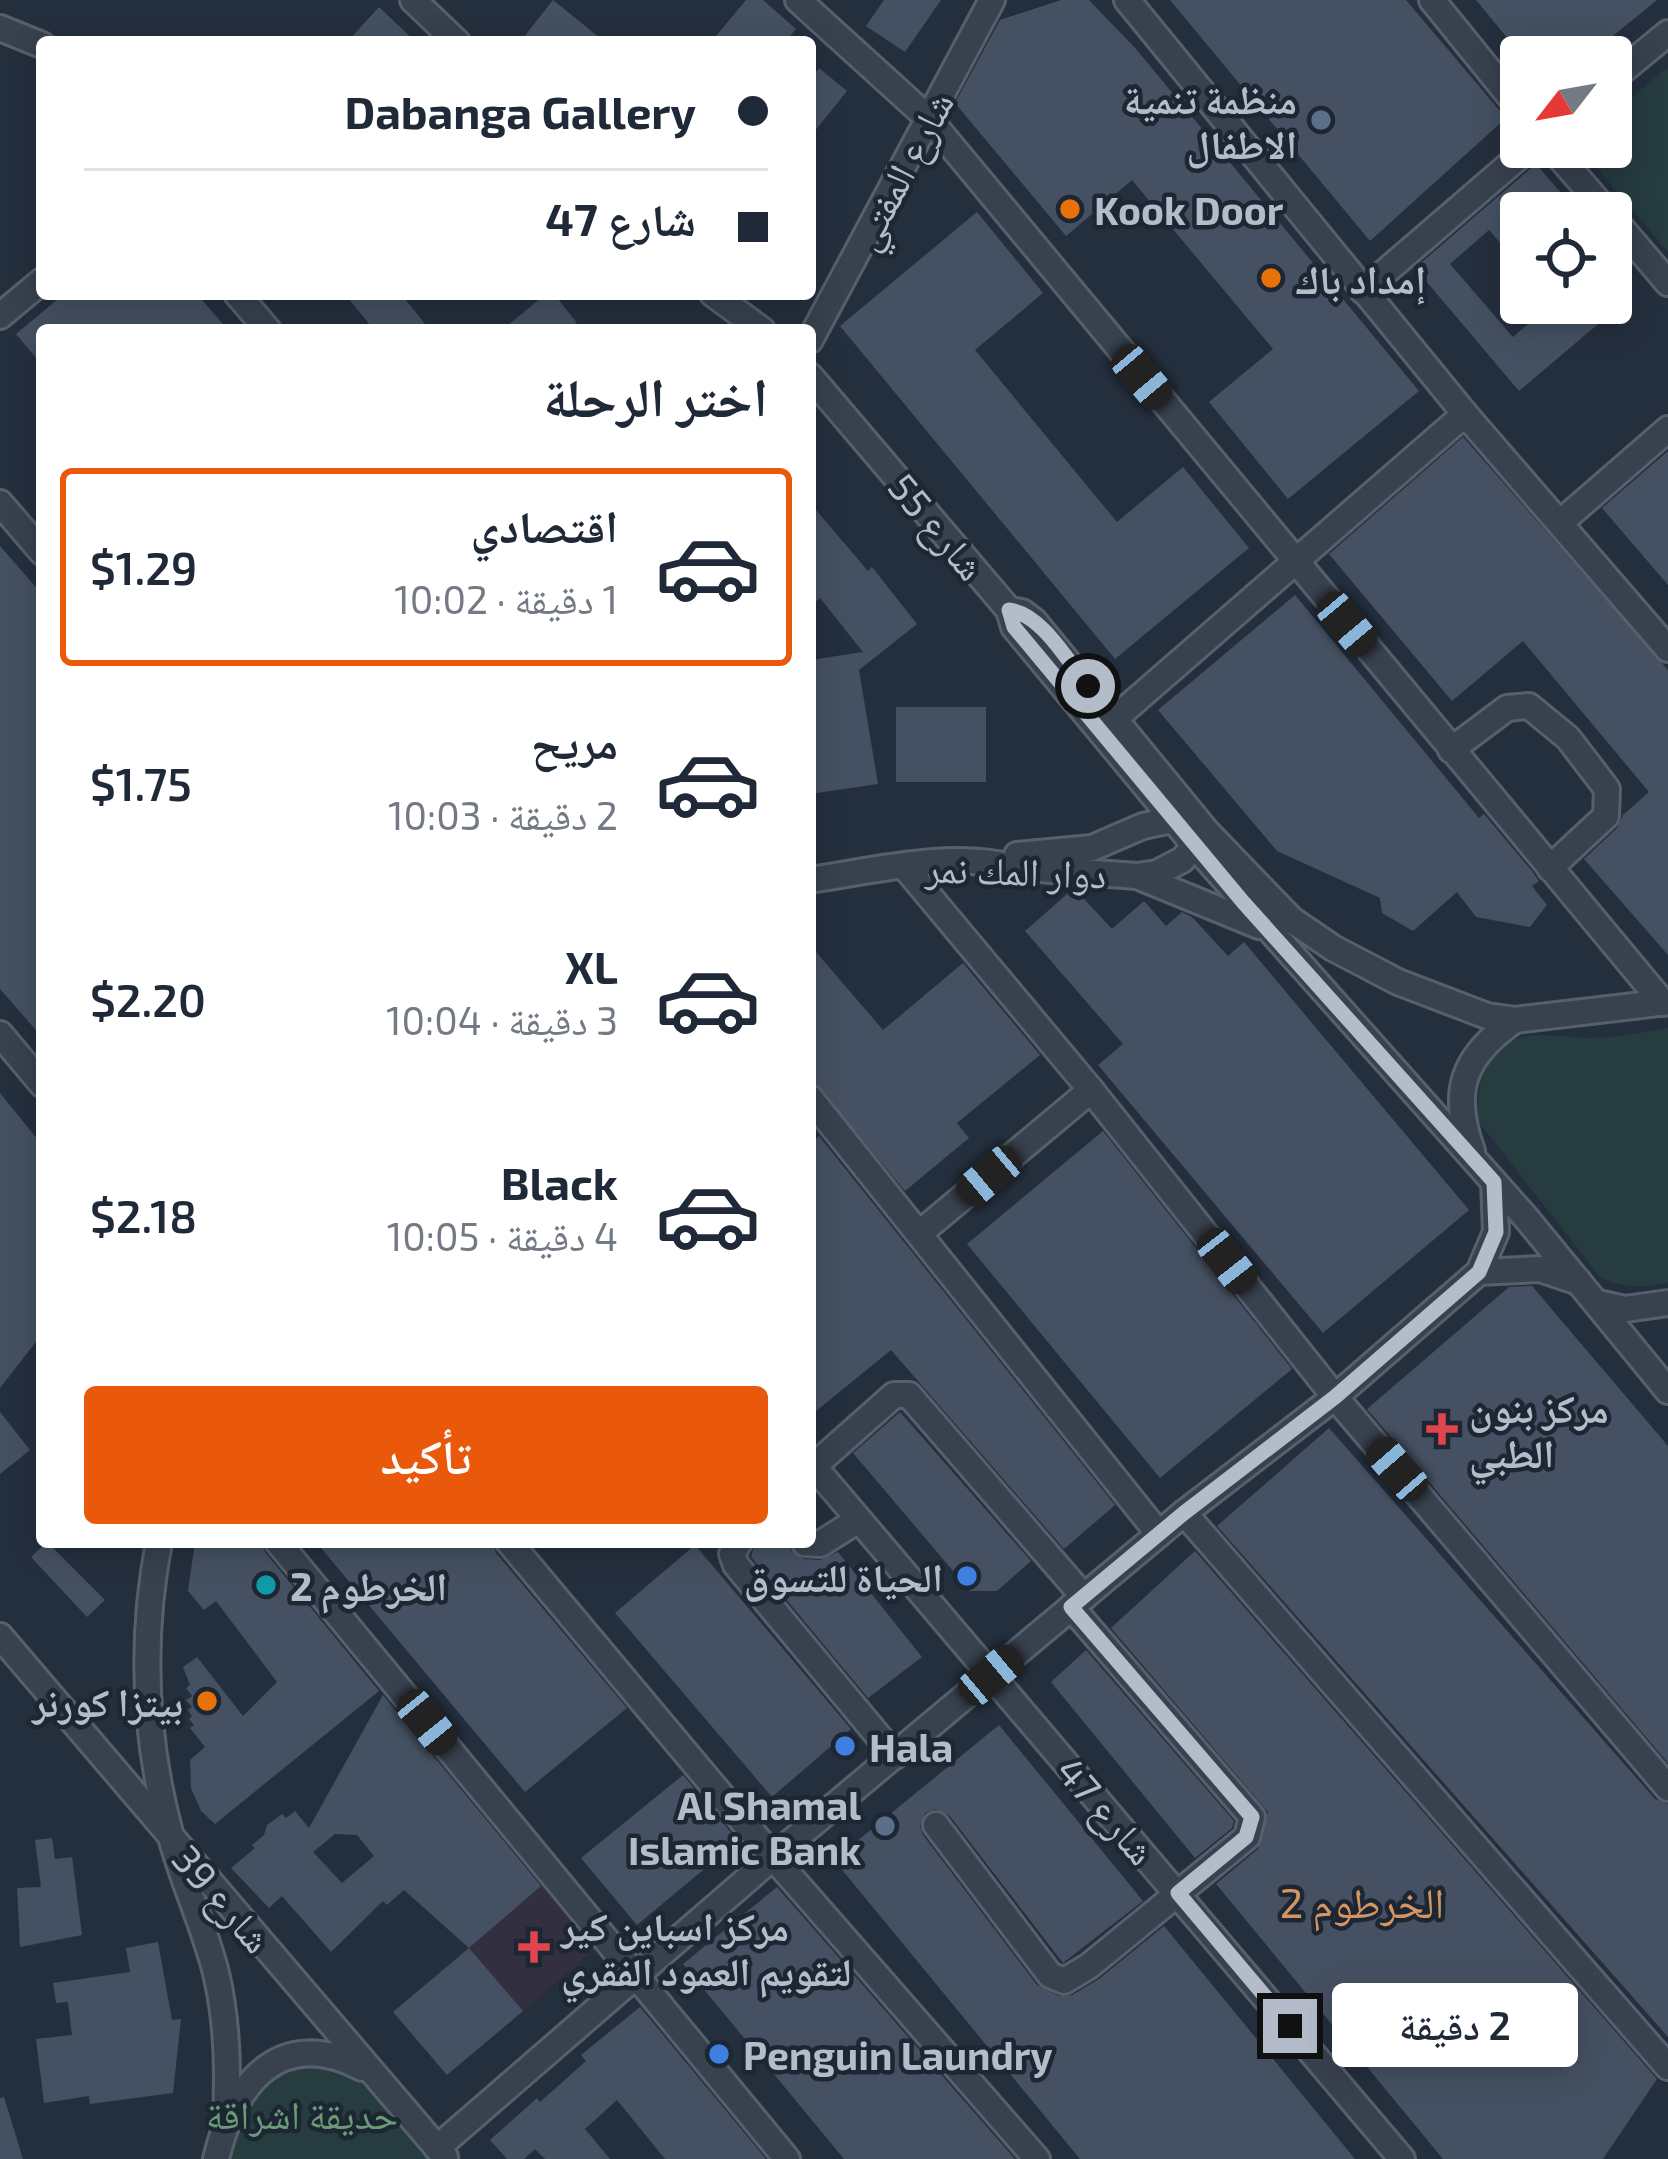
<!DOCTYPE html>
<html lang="ar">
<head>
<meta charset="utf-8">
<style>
	body { margin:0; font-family:"Exo 2","Noto Naskh Arabic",sans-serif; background:#f6f6f7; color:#1f2937; direction:rtl; height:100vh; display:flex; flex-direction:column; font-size:45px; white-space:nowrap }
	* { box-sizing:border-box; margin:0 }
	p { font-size:39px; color:#747a83 }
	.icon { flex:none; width:66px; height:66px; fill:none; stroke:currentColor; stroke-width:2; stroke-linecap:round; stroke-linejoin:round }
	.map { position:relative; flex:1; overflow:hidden; direction:ltr }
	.sheet { position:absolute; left:36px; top:324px; width:780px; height:1224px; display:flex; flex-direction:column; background:#fff; border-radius:12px; box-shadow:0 6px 30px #0003; direction:rtl }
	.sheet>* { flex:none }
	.top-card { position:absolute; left:36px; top:36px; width:780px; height:264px; border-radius:12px; box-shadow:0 6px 30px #0003; direction:rtl; display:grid; align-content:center; height:264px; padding:0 48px; background:#fff }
	.needle { width:78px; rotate:239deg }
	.fabs { position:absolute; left:1500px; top:36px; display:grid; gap:24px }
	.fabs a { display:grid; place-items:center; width:132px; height:132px; border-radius:12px; background:#fff; box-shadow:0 6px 30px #0003; font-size:60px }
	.end { position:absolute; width:54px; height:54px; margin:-27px; border:15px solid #b4bcc9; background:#111; box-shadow:0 0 0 6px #111 }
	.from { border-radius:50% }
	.bubble { position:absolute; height:84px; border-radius:12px; background:#fff; box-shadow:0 6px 30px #0003; font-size:39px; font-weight:600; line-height:84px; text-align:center; direction:rtl }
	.car { position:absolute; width:36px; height:72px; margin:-36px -18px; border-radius:15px; box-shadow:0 0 9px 3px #0007; background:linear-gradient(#222 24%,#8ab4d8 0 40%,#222 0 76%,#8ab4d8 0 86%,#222 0) }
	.top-card b { display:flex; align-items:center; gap:42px; height:114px; font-size:45px }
	.top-card b+b { border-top:3px solid #e0e1e3 }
	.top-card i { width:30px; height:30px; background:#1f2937 }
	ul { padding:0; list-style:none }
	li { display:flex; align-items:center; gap:36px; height:198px; margin:0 24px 18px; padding:0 24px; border:6px solid transparent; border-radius:12px }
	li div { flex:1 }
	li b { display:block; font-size:45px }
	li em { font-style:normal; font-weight:600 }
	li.selected { border-color:#ea580c }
	li>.icon { width:108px; height:108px; stroke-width:1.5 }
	h2 { padding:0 48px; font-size:54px; line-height:144px }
	.button { display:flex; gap:24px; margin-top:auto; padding:24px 48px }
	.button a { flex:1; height:138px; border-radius:12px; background:#ea580c; color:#fff; font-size:48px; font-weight:600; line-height:138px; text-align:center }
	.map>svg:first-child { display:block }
</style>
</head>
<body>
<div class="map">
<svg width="1668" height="2159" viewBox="0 0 1668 2159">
	<rect width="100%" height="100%" fill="#242f3e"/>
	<path fill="#32303f" d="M545 1883 598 1946 523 2011 469 1948Z"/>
	<g fill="#263c3f">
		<path d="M1668 67V252L1579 147H1611V115Z"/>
		<path d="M1668 1028V1283C1643 1288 1623 1288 1600 1277L1475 1117C1479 1099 1480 1068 1492 1053 1517 1025 1562 1039 1593 1038 1618 1037 1643 1033 1668 1028Z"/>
		<path d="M317 2064 356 2077 430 2159H228C244 2104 256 2073 317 2064Z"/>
	</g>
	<g fill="#455162" fill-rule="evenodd">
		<path d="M553 0 605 42H520Z"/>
		<path d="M746 0H763L796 29 785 42H711Z"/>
		<path d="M884 0H941L905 52 866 26Z"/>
		<path d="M1061 0H1089L1136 49 1419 391 1288 499 1209 402 1273 349 1132 180 1066 236 955 103 1000 20Z"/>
		<path d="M1170 0H1406L1506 118 1370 241Z"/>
		<path d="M1476 0H1657L1587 57H1523Z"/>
		<path d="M379 7 416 42H347Z"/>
		<path d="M819 68 847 91 810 137V81Z"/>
		<path d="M1536 164 1562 194 1547 207 1543 204 1532 213H1521V267L1489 230 1450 264 1513 337 1552 303H1623L1519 391 1415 268Z"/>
		<path d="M977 212 1043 293 975 350 1117 522 1183 467 1249 548 1115 659 840 326Z"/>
		<path d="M64 294H197L228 330H42V365L16 334Z"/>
		<path d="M345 294H401L430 330H374Z"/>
		<path d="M546 294H554L577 323 568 330H502Z"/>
		<path d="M1463 437 1668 670V955L1584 859 1617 828 1623 815 1649 792 1523 641 1452 701 1329 554Z"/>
		<path d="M1668 451V585L1602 508Z"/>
		<path d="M810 503 868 571 872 567 917 624 859 670 878 784 810 794V660L863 652 820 598 810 606Z"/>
		<path d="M0 546 42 594V1037L0 989Z"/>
		<path d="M1295 595 1479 818 1484 814 1532 871 1539 881 1532 886 1547 905 1530 927 1476 917 1457 892 1413 931 1382 913 1380 898 1277 851 1158 710Z"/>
		<rect x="896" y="707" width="90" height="75"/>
		<path d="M1074 888 1112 929 1144 901 1166 926 1182 912 1192 917 1228 956 1244 942 1469 1210 1323 1333 1098 1065 1123 1044 1025 931Z"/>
		<path d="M810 945 883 1030 963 963 1040 1055 957 1123 969 1138 905 1191 810 1077Z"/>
		<path d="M0 1093 42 1145V1334L0 1388Z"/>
		<path d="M1103 1131 1292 1369 1160 1478 967 1244Z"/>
		<path d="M819 1136 1115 1505 1064 1549 891 1350 810 1416V1144Z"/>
		<path d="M1532 1286 1668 1446V1763L1367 1409 1509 1287Z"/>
		<path d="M0 1412 30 1450 0 1474Z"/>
		<path d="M900 1412 1031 1561 997 1591H970L853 1453Z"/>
		<path d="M1329 1428 1655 1799 1668 1804V2037L1217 1526Z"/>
		<path d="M47 1542 105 1600 87 1617 31 1557Z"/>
		<path d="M195 1542H262L265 1552 379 1691 215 1824 201 1811 191 1788 190 1760 205 1747 190 1728 194 1725 189 1719 192 1716 188 1710 192 1707 186 1700 192 1696 186 1688 190 1685 183 1667 197 1657 243 1716 277 1682 216 1601 204 1610 188 1591Z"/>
		<path d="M316 1542H493L496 1553 627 1708 525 1792Z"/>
		<path d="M755 1542H789L791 1551 804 1559 820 1560 838 1552 922 1657 868 1698 751 1557Z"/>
		<path d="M695 1545 851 1729 772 1797 615 1613Z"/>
		<path d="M1195 1551 1657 2079 1603 2159H1443L1216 1884 1258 1849 1268 1812 1111 1628Z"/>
		<path d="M1086 1650 1234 1821 1232 1828 1195 1858 1051 1682Z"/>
		<path d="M383 1695 541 1886 469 1948 404 1890 387 1905 383 1901 331 1952 282 1896 269 1908 231 1868 255 1848 252 1845 264 1835 267 1825 282 1814 286 1818 295 1811 309 1828ZM335 1834 357 1835 374 1856 342 1883 313 1852Z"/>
		<path d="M999 1725 1143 1901 1063 1963 949 1815 935 1809 925 1813 920 1826 923 1835 1037 1985 1059 1996 1072 1995 1099 1979 1164 1926 1355 2159H1080L834 1860Z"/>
		<path d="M683 1775 738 1841 637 1925 581 1858Z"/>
		<path d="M52 1838 55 1859 72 1857 82 1935 20 1947 17 1888 41 1887 35 1840Z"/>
		<path d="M777 1887 1015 2159H844L683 1964Z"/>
		<path d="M158 1942 172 2020 181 2019 173 2093 90 2104 89 2096 44 2103 36 2039 72 2035 68 2002 56 2003 53 1983 130 1972 126 1948Z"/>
		<path d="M469 1948 523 2011 447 2075 393 2012Z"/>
		<path d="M640 2007 766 2159H665L617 2100 585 2129 610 2159H545L535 2149 524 2159H507L490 2140 537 2098 540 2102 586 2061 581 2055Z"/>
		<path d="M4 2097 23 2159H0V2098Z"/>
	</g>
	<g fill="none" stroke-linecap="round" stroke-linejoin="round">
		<defs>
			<g id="minor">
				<path d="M413 0 457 42"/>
				<path d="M798 0 929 119 1663 1003"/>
				<path d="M1127 0 1465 414 1668 649"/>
				<path d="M1432 0 1521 110"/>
				<path d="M0 28 42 45"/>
				<path d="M1611 80 1668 33"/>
				<path d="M1551 147 1608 213"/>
				<path d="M1611 216 1668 283"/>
				<path d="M1363 291 1530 147"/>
				<path d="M237 294 268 330"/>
				<path d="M713 294 762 330"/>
				<path d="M0 316 42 281"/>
				<path d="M810 340 992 0"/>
				<path d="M810 376 1009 610 1014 627 1196 847 1527 1219 1668 1391"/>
				<path d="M0 503 42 552"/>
				<path d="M1561 522 1668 429"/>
				<path d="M1009 610 1022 612 1034 621 1207 832 1292 920 1333 948 1398 982 1487 1016 1515 1020 1668 1002"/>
				<path d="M1104 728 1465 414"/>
				<path d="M1451 750 1507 708 1529 706 1568 738 1607 789 1606 816 1550 868"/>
				<path d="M1017 855 1092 848 1143 826 1186 817"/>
				<path d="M904 866 1091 1090 1335 1397 1668 1788"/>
				<path d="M1137 876 1259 926"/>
				<path d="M810 880C870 871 952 851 1011 867L1137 876 1157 873 1182 860 1205 835"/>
				<path d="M0 1034 42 1084"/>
				<path d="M810 1098 1159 1534"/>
				<path d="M1472 1151C1450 1091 1463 1056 1515 1020"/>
				<path d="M920 1233 1091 1090"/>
				<path d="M1479 1272 1540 1269 1579 1282"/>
				<path d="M1598 1303 1625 1309 1668 1303"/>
				<path d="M810 1462 1402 2159"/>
				<path d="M814 1466 894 1395H909L1084 1597"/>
				<path d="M1184 1513 1668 2067"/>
				<path d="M159 1542C140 1641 144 1736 170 1833 182 1880 204 1925 216 1973 228 2024 229 2076 225 2128"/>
				<path d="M278 1542 787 2159"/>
				<path d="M509 1542 773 1857 1037 2159"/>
				<path d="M739 1542 732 1554 736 1565 895 1756"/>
				<path d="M805 1543 820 1544 858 1520"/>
				<path d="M0 1636 445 2157"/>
				<path d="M936 1825 1050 1975 1064 1981 1089 1966 1247 1837 1252 1817 1071 1607"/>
				<path d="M437 2148 773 1857 1184 1513 1335 1397 1479 1272 1496 1232 1494 1182"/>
				<path d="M216 2159C234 2083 280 2025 362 2068"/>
			</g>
		</defs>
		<use href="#minor" stroke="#565f6c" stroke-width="30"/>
		<use href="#minor" stroke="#38414e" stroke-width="24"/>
	</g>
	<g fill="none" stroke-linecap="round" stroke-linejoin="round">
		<path stroke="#b4bcc9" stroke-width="15" d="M1088 686C1068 662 1042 614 1009 610L1014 627 1243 902 1494 1182 1496 1232 1479 1272 1335 1397 1184 1513 1071 1607 1252 1817 1246 1837 1178 1893 1290 2026"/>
	</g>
	<g fill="#5c6f8a" stroke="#1d2633" stroke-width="4.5">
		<circle cx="1321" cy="120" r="12"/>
		<circle cx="885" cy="1826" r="12"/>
	</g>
	<g fill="#e8710a" stroke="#1d2633" stroke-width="4.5">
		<circle cx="1070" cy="209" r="12"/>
		<circle cx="1271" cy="278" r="12"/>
		<circle cx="207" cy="1701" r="12"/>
	</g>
	<g fill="#e0444e" stroke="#1d2633" stroke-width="4.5">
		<path d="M1436 1411h12v12h12v12h-12v12h-12v-12h-12v-12h12z"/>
		<path d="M528 1929h12v12h12v12h-12v12h-12v-12h-12v-12h12z"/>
	</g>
	<g fill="#3f7fe0" stroke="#1d2633" stroke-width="4.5">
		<circle cx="967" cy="1576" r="12"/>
		<circle cx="845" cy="1746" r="12"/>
		<circle cx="719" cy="2054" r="12"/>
	</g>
	<circle fill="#0f9aa8" stroke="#1d2633" stroke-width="4.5" cx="266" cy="1585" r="12"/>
	<g text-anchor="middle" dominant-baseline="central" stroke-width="9" stroke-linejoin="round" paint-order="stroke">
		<g font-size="39" font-weight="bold" fill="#b4bcc9" stroke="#1d2633" text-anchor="start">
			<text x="1297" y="98" text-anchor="end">منظمة تنمية<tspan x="1297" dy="45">الاطفال</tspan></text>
			<text x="1094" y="209">Kook Door</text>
			<text x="1295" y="278">إمداد باك</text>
			<text x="1469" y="1407">مركز بنون<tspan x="1469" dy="45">الطبي</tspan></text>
			<text x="943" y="1576" text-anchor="end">الحياة للتسوق</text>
			<text x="290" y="1585">الخرطوم 2</text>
			<text x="183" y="1701" text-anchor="end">بيتزا كورنر</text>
			<text x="869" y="1746">Hala</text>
			<text x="861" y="1804" text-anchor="end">Al Shamal<tspan x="861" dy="45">Islamic Bank</tspan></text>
			<text x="561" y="1925">مركز اسباين كير<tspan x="561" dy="45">لتقويم العمود الفقري</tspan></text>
			<text x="743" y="2054">Penguin Laundry</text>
		</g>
		<g font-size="39" fill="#b4bcc9" stroke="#1d2633">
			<text transform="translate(901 170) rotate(-62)">شارع المفتي</text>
			<text transform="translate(938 526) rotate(50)">شارع 55</text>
			<text transform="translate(1016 870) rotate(2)">دوار المك نمر</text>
			<text transform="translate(1107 1810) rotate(49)">شارع 47</text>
			<text transform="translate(223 1898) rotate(49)">شارع 39</text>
		</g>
		<g font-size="39" fill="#6b9a76" stroke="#1d2633">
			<text x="302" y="2113">حديقة اشراقة</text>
		</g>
		<g font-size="42" fill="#d59563" stroke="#1d2633">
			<text x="1362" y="1901">الخرطوم 2</text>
		</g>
	</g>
</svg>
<div class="fabs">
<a><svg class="needle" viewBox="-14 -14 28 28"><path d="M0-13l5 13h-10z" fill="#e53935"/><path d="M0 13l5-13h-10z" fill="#747a83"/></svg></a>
<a><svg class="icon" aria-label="locate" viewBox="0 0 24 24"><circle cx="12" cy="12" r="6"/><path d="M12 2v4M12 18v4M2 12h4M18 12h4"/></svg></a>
</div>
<i class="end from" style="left:1088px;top:686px"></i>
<i class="end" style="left:1290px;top:2026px"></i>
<div class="bubble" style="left:1332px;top:1983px;width:246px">2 دقيقة</div>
<i class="car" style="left:1142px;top:377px;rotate:140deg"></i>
<i class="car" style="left:1347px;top:624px;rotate:140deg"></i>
<i class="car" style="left:989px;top:1176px;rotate:230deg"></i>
<i class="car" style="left:1227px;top:1261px;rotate:142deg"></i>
<i class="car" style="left:1397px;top:1469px;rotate:319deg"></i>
<i class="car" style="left:991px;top:1675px;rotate:50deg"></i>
<i class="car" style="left:427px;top:1722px;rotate:141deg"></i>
<div class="top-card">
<b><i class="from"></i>Dabanga Gallery</b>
<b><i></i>شارع 47</b>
</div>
<section class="sheet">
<h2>اختر الرحلة</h2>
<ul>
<li class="selected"><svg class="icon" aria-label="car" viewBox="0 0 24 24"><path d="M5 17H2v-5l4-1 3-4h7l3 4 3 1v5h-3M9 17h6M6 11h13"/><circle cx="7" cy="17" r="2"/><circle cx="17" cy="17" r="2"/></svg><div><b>اقتصادي</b><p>1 دقيقة · 10:02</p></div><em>$1.29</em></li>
<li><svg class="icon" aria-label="car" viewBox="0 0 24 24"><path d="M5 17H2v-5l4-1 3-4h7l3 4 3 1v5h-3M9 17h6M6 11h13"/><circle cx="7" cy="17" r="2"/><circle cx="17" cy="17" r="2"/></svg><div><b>مريح</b><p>2 دقيقة · 10:03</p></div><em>$1.75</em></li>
<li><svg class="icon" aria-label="car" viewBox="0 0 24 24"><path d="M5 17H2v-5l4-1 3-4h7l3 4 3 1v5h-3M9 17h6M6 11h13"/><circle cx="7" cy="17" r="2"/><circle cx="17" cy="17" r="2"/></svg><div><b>XL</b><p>3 دقيقة · 10:04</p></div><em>$2.20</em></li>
<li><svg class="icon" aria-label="car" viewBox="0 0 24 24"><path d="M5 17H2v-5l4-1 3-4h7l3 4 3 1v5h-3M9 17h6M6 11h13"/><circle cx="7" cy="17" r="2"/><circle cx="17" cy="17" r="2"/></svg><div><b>Black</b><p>4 دقيقة · 10:05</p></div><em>$2.18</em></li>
</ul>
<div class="button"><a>تأكيد</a></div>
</section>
</div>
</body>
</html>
